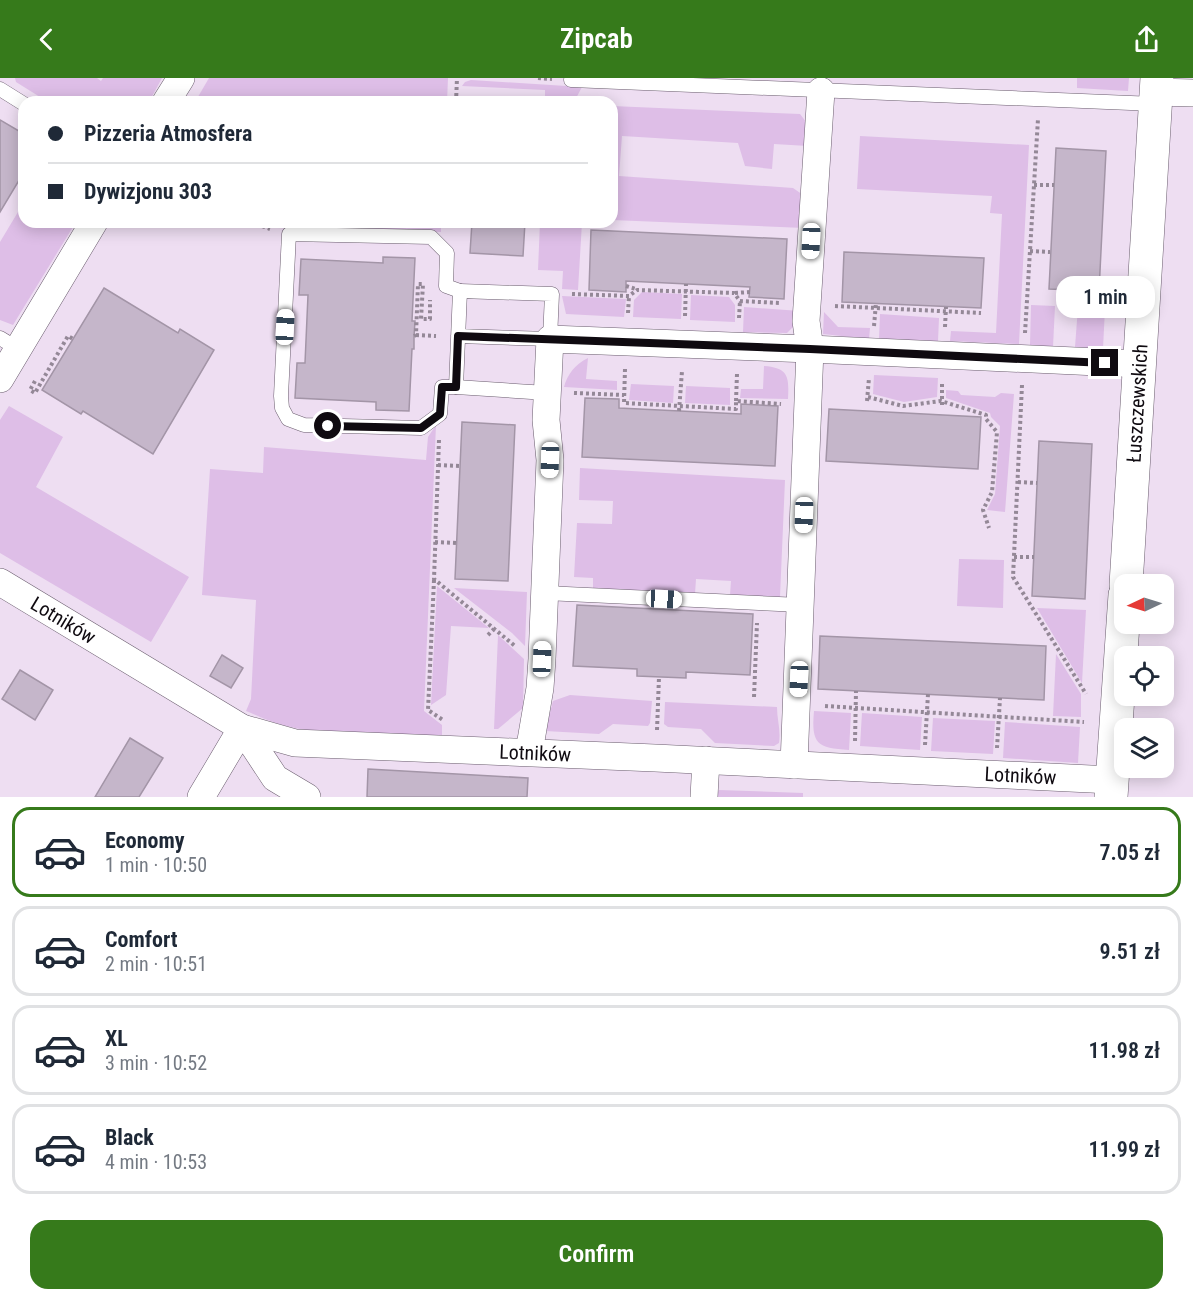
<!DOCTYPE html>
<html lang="en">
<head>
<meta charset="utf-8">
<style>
	body { margin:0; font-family:"Roboto Condensed",sans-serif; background:#f6f6f7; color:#1f2937; height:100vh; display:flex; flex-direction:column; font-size:22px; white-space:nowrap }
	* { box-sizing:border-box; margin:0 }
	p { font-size:20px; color:#747a83 }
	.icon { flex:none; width:33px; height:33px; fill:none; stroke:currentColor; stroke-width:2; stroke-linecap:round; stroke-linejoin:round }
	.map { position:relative; height:719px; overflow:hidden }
	.sheet { display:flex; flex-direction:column; background:#fff; flex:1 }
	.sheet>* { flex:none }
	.hud { position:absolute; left:18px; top:18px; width:600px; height:132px; border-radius:18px; box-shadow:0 3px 15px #0003; display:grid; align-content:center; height:132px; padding:0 30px; background:#fff }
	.needle { width:39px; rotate:266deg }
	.tools { position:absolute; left:1114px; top:496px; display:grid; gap:12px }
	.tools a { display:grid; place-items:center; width:60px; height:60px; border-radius:12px; background:#fff; box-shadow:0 3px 15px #0003; font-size:30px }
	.end { position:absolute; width:27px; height:27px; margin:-14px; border:8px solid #0f0a10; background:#fff; box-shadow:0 0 0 3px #fff }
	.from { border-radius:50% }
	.bubble { position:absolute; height:42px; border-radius:18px; background:#fff; box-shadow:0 3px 15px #0003; font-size:20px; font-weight:600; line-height:42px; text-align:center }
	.car { position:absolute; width:18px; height:36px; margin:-18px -9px; border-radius:8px; box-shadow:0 0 4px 2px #0007; background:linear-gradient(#fff 24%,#345 0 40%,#fff 0 76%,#345 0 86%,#fff 0) }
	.hud b { display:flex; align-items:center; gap:21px; height:57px; font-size:22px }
	.hud b+b { border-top:2px solid #e0e1e3 }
	.hud i { width:15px; height:15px; background:#1f2937 }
	ul { padding:10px 0 0; list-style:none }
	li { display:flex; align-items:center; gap:18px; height:90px; margin:0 12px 9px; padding:0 18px; border:3px solid #e0e1e3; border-radius:18px }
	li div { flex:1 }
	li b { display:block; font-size:22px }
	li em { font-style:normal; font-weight:600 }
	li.active { border-color:#367a1b }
	li>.icon { width:54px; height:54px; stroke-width:1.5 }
	.primary-button { display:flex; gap:12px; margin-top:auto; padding:12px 30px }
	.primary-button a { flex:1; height:69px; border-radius:18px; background:#367a1b; color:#fff; font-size:24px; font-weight:600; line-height:69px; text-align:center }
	header { display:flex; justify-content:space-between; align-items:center; height:78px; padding:0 30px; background:#367a1b; color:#fff; font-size:27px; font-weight:600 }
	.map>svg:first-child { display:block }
</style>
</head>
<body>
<header><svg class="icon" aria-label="back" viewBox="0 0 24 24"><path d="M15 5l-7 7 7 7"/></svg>Zipcab<svg class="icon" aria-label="share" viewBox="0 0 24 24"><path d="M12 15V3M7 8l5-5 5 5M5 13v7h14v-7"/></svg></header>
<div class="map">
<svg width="1193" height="719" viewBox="0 0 1193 719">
	<rect width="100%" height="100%" fill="#eedef2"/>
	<g fill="#debee7">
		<path d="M15 0H97L101 3 103 0H162L149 24H48L16 4Z"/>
		<path d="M209 0H448L447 24H195Z"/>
		<path d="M1077 0H1129L1128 13 1077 10Z"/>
		<path d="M471 2 582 9 574 24H545V12L462 8 465 4Z"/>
		<path d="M612 28 800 36 810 49 808 68 774 66 772 91 745 88 738 65 622 58 619 98 793 110 806 119 804 150 612 142Z"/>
		<path d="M860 58 1029 67 1019 266 950 263 951 253 996 255 1002 136 990 135 992 118 857 111Z"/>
		<path d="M24 124V144H76L13 247 0 242V164Z"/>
		<path d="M264 144H441V154L277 150Z"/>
		<path d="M540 144H582L578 212 562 211 563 193 538 192Z"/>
		<path d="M642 214 682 216 681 241 633 239 634 222Z"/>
		<path d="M691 217 729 219 735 227V244L690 242Z"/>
		<path d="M562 218 626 221 624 239 566 236Z"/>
		<path d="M1031 227 1055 228 1053 269 1030 267Z"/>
		<path d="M744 229 800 233 797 245 787 255 743 254Z"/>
		<path d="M1078 229 1105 230 1103 271 1075 269Z"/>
		<path d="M824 234 838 249 870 250 869 261 823 256Z"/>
		<path d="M880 236 939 240 938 263 879 261Z"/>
		<path d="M588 280 586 301 617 303V312L564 309C567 297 575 286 588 280Z"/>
		<path d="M764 288C789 290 789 299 788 321L740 320 741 311H763Z"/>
		<path d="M874 297 938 300 937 319 904 324 873 316Z"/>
		<path d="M631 306 674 308 673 325 629 322Z"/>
		<path d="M686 308 730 310V327L685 325Z"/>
		<path d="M946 312 958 313 961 317 995 319 1001 315 1014 316 1005 434 987 432 995 416 1000 348 991 339 990 335 946 320Z"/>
		<path d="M9 328 63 359 36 409 189 499 151 564 0 475V342Z"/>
		<path d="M436 347 424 633 442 647V660C388 658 329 661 276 645 266 642 256 637 246 633L251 621 256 522 202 517 210 391 263 395 264 369 426 382 428 359Z"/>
		<path d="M580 390 785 402 780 519 730 517 731 503 696 501 695 516 593 511V500L574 499 577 445 612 446 613 423 579 422Z"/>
		<path d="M959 481 1004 482 1003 530 957 528Z"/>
		<path d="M437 508 489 550 451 548 446 617 431 627Z"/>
		<path d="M454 510 527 514 525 568 512 555Z"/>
		<path d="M1037 530 1086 532 1082 605Z"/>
		<path d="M498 557 524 581 523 630 498 651H494Z"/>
		<path d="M1056 576 1081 616V639L1053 638Z"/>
		<path d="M570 617 652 623 650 645 648 648 613 646 599 656 545 653 553 623Z"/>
		<path d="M665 624 777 629C777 642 781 652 779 665L774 668 715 665 701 651 668 649 664 646Z"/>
		<path d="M814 633 851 635 849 672C817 670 811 666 814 633Z"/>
		<path d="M862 635 922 639 920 672 860 668Z"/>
		<path d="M933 640 995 643 993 676 931 673Z"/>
		<path d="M1005 644 1080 649 1078 685 1003 680Z"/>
		<path d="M719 712 803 715V719H716Z"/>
	</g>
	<g fill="#c5b6ca" stroke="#a395a7" stroke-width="1.5">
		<path d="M0 42 24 56V94L0 134Z"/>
		<path d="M1056 70 1106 73 1099 213 1049 211Z"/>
		<path d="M472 144H525L523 178 470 175Z"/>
		<path d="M591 152 787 161 784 221 749 219 750 209 626 203V214L589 212Z"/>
		<path d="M844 174 984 180 981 230 842 224Z"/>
		<path d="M383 179 415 180 412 243H415L414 258V271H412L409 333 376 332V324L295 320 297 285H305L308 217H299L301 181 383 185Z"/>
		<path d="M104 210 178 255 180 251 214 272 153 376 83 333 81 336 42 312Z"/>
		<path d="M585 320 619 321V330L741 336V326L778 328 775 388 582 379Z"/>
		<path d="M829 331 981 339 978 391 826 383Z"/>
		<path d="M462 344 515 347 508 503 455 501Z"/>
		<path d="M1039 363 1092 366 1085 521 1032 518Z"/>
		<path d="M577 527 753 536 750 597 686 594V600L637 598V591L573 588Z"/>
		<path d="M820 558 1046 568 1044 622 818 611Z"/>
		<path d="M222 577 243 590 231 610 210 598Z"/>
		<path d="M20 592 53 612 35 642 2 621Z"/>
		<path d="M130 660 163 680 139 719H95Z"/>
		<path d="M368 691 528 700 527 719H367Z"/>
	</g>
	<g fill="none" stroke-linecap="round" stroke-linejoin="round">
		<defs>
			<g id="lane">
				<path d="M571 2 1155 26"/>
				<path d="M0 11 24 26"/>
				<path d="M458 258 550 261 552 216 460 213 456 309 547 315"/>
				<path d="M0 260 18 271"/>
				<path d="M456 309H442L440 336 421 350 304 347 288 341 282 330 281 318 289 156 431 159 447 175 446 208 460 213"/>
				<path d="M545 515 801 527"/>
			</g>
			<g id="street">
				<path d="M1156 14 1193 15"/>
				<path d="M166 24 181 0"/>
				<path d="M0 301 94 144"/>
				<path id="s1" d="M0 504 242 650 295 665 655 680 1112 702"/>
				<path d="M529 674 540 610 542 581 550 382 546 342 550 261 810 271 1141 286"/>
				<path d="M794 687 810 271 806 243 821 13"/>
				<path d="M201 719 242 650 275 700 307 719"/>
				<path d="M704 719 706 682"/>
			</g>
			<g id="secondary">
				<path id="s2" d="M1126 507 1157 0"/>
				<path d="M1111 719 1125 517"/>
			</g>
		</defs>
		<use href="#lane" stroke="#6a5d6e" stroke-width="15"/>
		<use href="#street" stroke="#6a5d6e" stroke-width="28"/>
		<use href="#secondary" stroke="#6a5d6e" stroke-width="34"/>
		<g stroke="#948897" stroke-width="4" stroke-dasharray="3 3" stroke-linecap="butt">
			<path d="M538 0 552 1"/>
			<path d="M456 24 457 0"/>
			<path d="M1034 107H1054"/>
			<path d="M251 144 270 151"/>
			<path d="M1030 173 1050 174"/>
			<path d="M626 208 636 211"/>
			<path d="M735 215 750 214"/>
			<path d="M572 216 629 218 637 212 734 215 740 223 780 225"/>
			<path d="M835 228 981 235"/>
			<path d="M628 235 629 218"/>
			<path d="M685 238 686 206"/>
			<path d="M739 240 740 223"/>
			<path d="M874 248 876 225"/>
			<path d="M945 249 946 229"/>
			<path d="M1025 255 1038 41"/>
			<path d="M416 257 436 258"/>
			<path d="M414 258 416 257 418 206H423L421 241H430V222"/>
			<path d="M625 291 624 325 736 331V323L781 326"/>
			<path d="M35 303 30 312 35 315 68 258 73 261"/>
			<path d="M1022 307 1013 499 1086 616"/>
			<path d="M574 315 624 317"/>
			<path d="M868 319 903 328 941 323 986 337V341L997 354 992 414 983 432 989 450"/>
			<path d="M736 323 737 296"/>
			<path d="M867 323 869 300"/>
			<path d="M942 327V304"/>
			<path d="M679 333 682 293"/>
			<path d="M439 362 434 501 515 568"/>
			<path d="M438 387 460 388"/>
			<path d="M1018 404 1037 405"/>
			<path d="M435 464 456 465"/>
			<path d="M1014 479H1034"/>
			<path d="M434 502 428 632 443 642"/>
			<path d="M488 557 494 551"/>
			<path d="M754 619 757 545"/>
			<path d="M825 628 1084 644"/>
			<path d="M657 652 659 599"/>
			<path d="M855 663 856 613"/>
			<path d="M925 667 928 616"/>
			<path d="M997 670 1000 620"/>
		</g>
		<use href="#lane" stroke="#fff" stroke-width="14"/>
		<use href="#street" stroke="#fff" stroke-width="27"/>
		<use href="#secondary" stroke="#fff" stroke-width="33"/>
	</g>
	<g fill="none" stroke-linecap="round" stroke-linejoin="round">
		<path stroke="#0f0a10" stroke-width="8" d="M328 348 421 350 440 336 442 309H456L458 258 810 271 1105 285"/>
	</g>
	<g text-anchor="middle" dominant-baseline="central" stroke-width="5" stroke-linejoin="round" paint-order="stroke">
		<g font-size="20" fill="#0f0a10" stroke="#f9edfd">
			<text stroke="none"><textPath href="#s2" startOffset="182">Łuszczewskich</textPath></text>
			<text stroke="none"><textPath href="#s1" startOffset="74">Lotników</textPath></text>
			<text stroke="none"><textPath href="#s1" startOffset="578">Lotników</textPath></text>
			<text stroke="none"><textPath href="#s1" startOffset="1064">Lotników</textPath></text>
		</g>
	</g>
</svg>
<div class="tools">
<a><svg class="needle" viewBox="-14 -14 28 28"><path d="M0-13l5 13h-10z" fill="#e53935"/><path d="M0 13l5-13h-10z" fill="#747a83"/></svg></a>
<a><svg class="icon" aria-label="locate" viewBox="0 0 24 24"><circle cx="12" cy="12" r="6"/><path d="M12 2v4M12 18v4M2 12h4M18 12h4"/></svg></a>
<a><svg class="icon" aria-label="layers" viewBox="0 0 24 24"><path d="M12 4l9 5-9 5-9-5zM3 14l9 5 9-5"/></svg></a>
</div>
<i class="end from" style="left:328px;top:348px"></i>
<i class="end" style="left:1105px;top:285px"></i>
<div class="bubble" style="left:1056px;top:198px;width:99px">1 min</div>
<i class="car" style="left:811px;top:163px;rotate:183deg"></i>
<i class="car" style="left:285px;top:249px;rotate:3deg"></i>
<i class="car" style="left:550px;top:382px;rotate:182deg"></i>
<i class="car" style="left:804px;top:437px;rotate:182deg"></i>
<i class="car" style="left:664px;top:521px;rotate:93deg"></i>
<i class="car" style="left:542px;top:581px;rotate:2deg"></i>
<i class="car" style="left:799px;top:601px;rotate:183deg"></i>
<div class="hud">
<b><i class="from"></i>Pizzeria Atmosfera</b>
<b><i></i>Dywizjonu 303</b>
</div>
</div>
<section class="sheet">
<ul>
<li class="active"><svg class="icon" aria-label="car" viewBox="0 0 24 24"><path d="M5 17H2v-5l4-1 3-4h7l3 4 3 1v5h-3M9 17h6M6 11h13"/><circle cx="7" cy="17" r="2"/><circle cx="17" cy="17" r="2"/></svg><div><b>Economy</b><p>1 min · 10:50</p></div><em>7.05 zł</em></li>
<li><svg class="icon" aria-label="car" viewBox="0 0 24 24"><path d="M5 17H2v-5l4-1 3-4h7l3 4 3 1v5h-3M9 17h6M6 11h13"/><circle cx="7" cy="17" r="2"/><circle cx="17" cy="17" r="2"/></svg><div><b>Comfort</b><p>2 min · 10:51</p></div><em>9.51 zł</em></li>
<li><svg class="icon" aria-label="car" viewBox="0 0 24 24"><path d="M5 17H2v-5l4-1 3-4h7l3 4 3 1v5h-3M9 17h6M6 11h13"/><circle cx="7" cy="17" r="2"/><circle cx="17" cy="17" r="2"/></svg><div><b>XL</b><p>3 min · 10:52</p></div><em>11.98 zł</em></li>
<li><svg class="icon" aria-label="car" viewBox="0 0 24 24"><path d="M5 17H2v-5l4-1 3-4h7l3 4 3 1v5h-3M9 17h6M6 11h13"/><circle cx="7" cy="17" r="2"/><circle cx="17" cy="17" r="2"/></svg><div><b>Black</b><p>4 min · 10:53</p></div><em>11.99 zł</em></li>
</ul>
<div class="primary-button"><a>Confirm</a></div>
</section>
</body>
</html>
